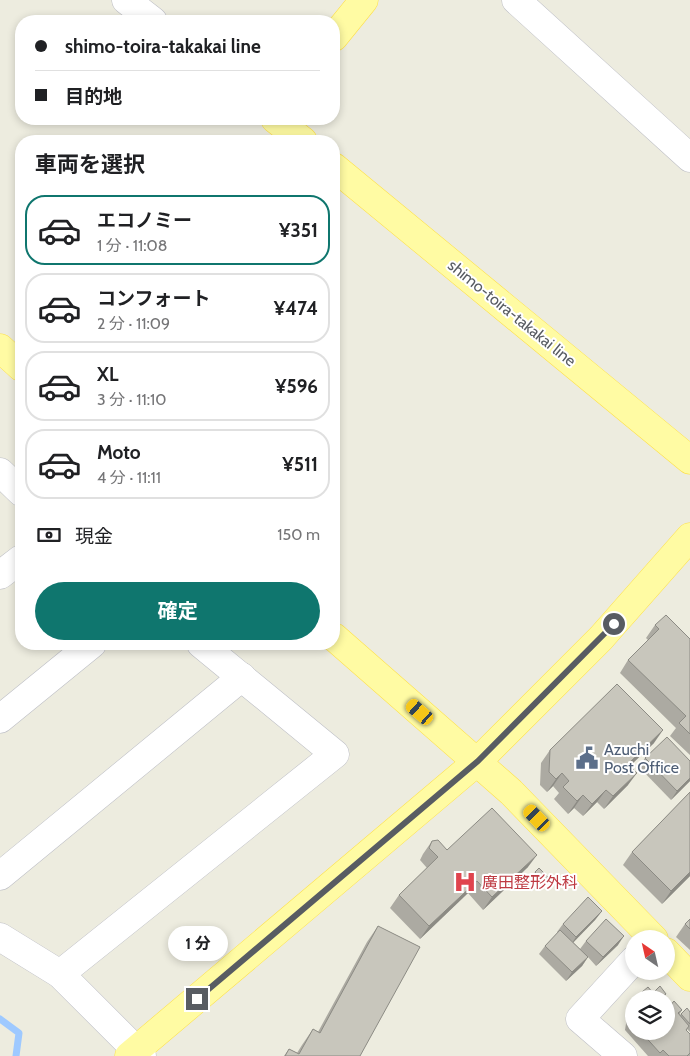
<!DOCTYPE html>
<html lang="ja">
<head>
<meta charset="utf-8">
<style>
	body { margin:0; font-family:Cabin,"Noto Sans JP",sans-serif; background:#f2f2f2; color:#202124; height:100vh; display:flex; flex-direction:column; font-size:19px; white-space:nowrap }
	* { box-sizing:border-box; margin:0 }
	p { font-size:16px; color:#757577 }
	.icon { flex:none; width:28px; height:28px; fill:none; stroke:currentColor; stroke-width:2; stroke-linecap:round; stroke-linejoin:round }
	.map { position:relative; flex:1; overflow:hidden }
	.sheet { position:absolute; left:15px; top:135px; width:325px; height:515px; display:flex; flex-direction:column; background:#fff; border-radius:20px; box-shadow:0 2px 8px #0003 }
	.sheet>* { flex:none }
	.hud { position:absolute; left:15px; top:15px; width:325px; height:110px; border-radius:20px; box-shadow:0 2px 8px #0003; display:grid; align-content:center; height:110px; padding:0 20px; background:#fff }
	.needle { width:32px; rotate:326deg }
	.fabs { position:absolute; left:625px; top:930px; display:grid; gap:10px }
	.fabs a { display:grid; place-items:center; width:50px; height:50px; border-radius:50%; background:#fff; box-shadow:0 2px 8px #0003; font-size:25px }
	.end { position:absolute; width:22px; height:22px; margin:-11px; border:6px solid #585c62; background:#fff; box-shadow:0 0 0 2px #fff }
	.from { border-radius:50% }
	.bubble { position:absolute; height:35px; border-radius:18px; background:#fff; box-shadow:0 2px 8px #0003; font-size:16px; font-weight:700; line-height:35px; text-align:center }
	.car { position:absolute; width:15px; height:30px; margin:-15px -8px; border-radius:6px; box-shadow:0 0 4px 1px #0007; background:linear-gradient(#f5c518 24%,#345 0 40%,#f5c518 0 76%,#345 0 86%,#f5c518 0) }
	.hud b { display:flex; align-items:center; gap:18px; height:48px; font-size:19px }
	.hud b+b { border-top:1px solid #e0e0e0 }
	.hud i { width:12px; height:12px; background:#202124 }
	ul { padding:0; list-style:none }
	li { display:flex; align-items:center; gap:15px; height:70px; margin:0 10px 8px; padding:0 10px; border:2px solid #e0e0e0; border-radius:20px }
	li div { flex:1 }
	li b { display:block; font-size:19px }
	li em { font-style:normal; font-weight:700 }
	li.on { border-color:#0f766e }
	li>.icon { width:45px; height:45px; stroke-width:1.5 }
	h2 { padding:0 20px; font-size:22px; line-height:60px }
	.pay { display:flex; align-items:center; gap:12px; height:55px; padding:0 20px; font-size:19px }
	.pay p { margin-inline-start:auto }
	.primary-button { display:flex; gap:10px; margin-top:auto; padding:10px 20px }
	.primary-button a { flex:1; height:58px; border-radius:30px; background:#0f766e; color:#fff; font-size:20px; font-weight:700; line-height:58px; text-align:center }
	.map>svg:first-child { display:block }
</style>
</head>
<body>
<div class="map">
<svg width="690" height="1056" viewBox="0 0 690 1056">
	<rect width="100%" height="100%" fill="#edecdf"/>
	<g fill="none" stroke-linecap="round" stroke-linejoin="round">
		<path stroke="#9ec9ff" stroke-width="7" d="M0 1019 19 1033 16 1056"/>
		<defs>
			<g id="minor">
				<path d="M126 0 153 21"/>
				<path d="M516 0 690 158"/>
				<path d="M0 472 21 492"/>
				<path d="M0 575 21 559"/>
				<path d="M0 719 92 644"/>
				<path d="M0 876 242 677"/>
				<path d="M0 937 60 974 142 1056"/>
				<path d="M60 974 335 754 201 644"/>
				<path d="M623 1056 580 1019 634 960"/>
			</g>
			<g id="major">
				<path d="M334 37 364 0"/>
				<path d="M275 119 303 141"/>
				<path d="M334 167 690 460"/>
				<path d="M0 348 21 367"/>
				<path d="M334 637 511 792 654 939"/>
				<path d="M666 952 690 977"/>
				<path d="M129 1056 478 761 601 638 690 537"/>
			</g>
		</defs>
		<use href="#minor" stroke="#bdbec5" stroke-width="29"/>
		<use href="#major" stroke="#ffe047" stroke-width="29"/>
		<use href="#minor" stroke="#fff" stroke-width="28"/>
		<use href="#major" stroke="#fffba3" stroke-width="28"/>
	</g>
	<g fill="#acaaa2">
		<path d="M655 625 690 639V755L670 736 676 728 620 673 628 660 648 640 646 638Z"/>
		<path d="M654 743 630 766 628 785 604 809 597 802 583 816 574 808 568 814 554 799 559 793 553 786 547 792 540 785 541 763 550 750Z"/>
		<path d="M645 758 690 761V781L671 800 639 767Z"/>
		<path d="M690 792V876L662 904 623 865 632 852Z"/>
		<path d="M432 841 447 850 528 867 483 910 468 893 420 939 390 908 399 895 427 868 420 860 423 854Z"/>
		<path d="M535 872 545 882 541 886 532 877Z"/>
		<path d="M602 911 595 920 573 942 580 949 586 941 618 945 596 966 588 957 582 966 566 981 539 954 545 946 558 933 557 932 563 924Z"/>
		<path d="M690 919V950L676 937 685 924Z"/>
		<path d="M378 926 360 1056H284L289 1049 297 1053 302 1045 313 1029 318 1032 367 942Z"/>
		<path d="M634 1000V1031H666L669 1007 682 1010 679 1015H680L681 1014 690 1012V1032L687 1029 686 1030 690 1034V1056H648L625 1030 629 1006Z"/>
	</g>
	<g fill="#8c8b84">
		<path d="M663 730 654 743 619 776 628 764Z"/>
		<path d="M562 773 553 786 547 792 556 779Z"/>
		<path d="M637 773 628 785 604 809 613 796Z"/>
		<path d="M690 778V781L671 800 677 791Z"/>
		<path d="M606 790 597 802 583 816 592 804Z"/>
		<path d="M583 795 574 808 568 814 577 801Z"/>
		<path d="M537 855 528 867 483 910 492 897Z"/>
		<path d="M690 872V876L662 904 671 891Z"/>
		<path d="M477 881 468 893 420 939 429 926Z"/>
		<path d="M602 911 595 920 570 946 576 937Z"/>
		<path d="M624 936 618 945 596 966 603 957Z"/>
		<path d="M588 957 582 966 566 981 572 972Z"/>
	</g>
	<g fill="#c8c6bc" stroke="#8c8b84">
		<path d="M666 615 690 639V734L679 723 686 716 628 660 659 629 655 625Z"/>
		<path d="M617 684 663 730 628 764 637 773 613 796 606 790 592 804 583 795 577 801 563 787 569 781 562 773 556 779 549 772 550 750Z"/>
		<path d="M667 737 690 761V778L677 791 645 758Z"/>
		<path d="M690 792V872L671 891 632 852Z"/>
		<path d="M492 808 537 855 492 897 477 881 429 926 399 895 438 857 429 848 432 841 438 840 447 850Z"/>
		<path d="M539 868 548 877 544 881 535 872Z"/>
		<path d="M588 897 602 911 576 937 563 924Z"/>
		<path d="M606 919 624 936 603 957 586 941Z"/>
		<path d="M690 919V929L685 924Z"/>
		<path d="M378 926 420 947 360 1056H285L289 1049 299 1054 313 1029 320 1033Z"/>
		<path d="M560 930 588 957 572 972 545 946Z"/>
		<path d="M660 986 666 994 660 999H635V998L648 987 653 993Z"/>
		<path d="M674 1001 682 1010 678 1013 689 1026 686 1030 690 1034V1053L687 1056H669L663 1050 660 1053 640 1031H666V1005L669 1007Z"/>
		<path d="M634 1007V1024L631 1022Z"/>
		<path d="M687 1008 690 1012V1024L681 1014Z"/>
	</g>
	<g fill="none" stroke-linecap="round" stroke-linejoin="round">
		<path stroke="#585c62" stroke-width="6" d="M197 999 478 761 614 624"/>
	</g>
	<defs>
		<symbol id="civic-bare" viewBox="-9 -9 18 18"><path d="M-.6-6.5H3V-4.5H.6V-3L4-1V1h2V6H-6V1h2V-1L-.6-3ZM-1.2 2.5V6h2.4V2.5Z" fill="#5c6f8a" stroke="#fff" stroke-width="2.5" paint-order="stroke"/></symbol>
		<symbol id="hospital-bare" viewBox="-9 -9 18 18"><path d="M-5-5h3v3.5h4V-5h3V5h-3V1.5h-4V5h-3Z" fill="#e0444e" stroke="#fff" stroke-width="2.5" paint-order="stroke"/></symbol>
	</defs>
	<g fill-rule="evenodd">
		<use href="#civic-bare" x="571" y="742" width="32" height="32"/>
		<use href="#hospital-bare" x="449" y="866" width="32" height="32"/>
	</g>
	<g text-anchor="middle" dominant-baseline="central" stroke-width="4" stroke-linejoin="round" paint-order="stroke">
		<g font-size="16" fill="#585c62" stroke="#fff">
			<text transform="translate(512 313) rotate(39)">shimo-toira-takakai line</text>
		</g>
		<g font-size="16" fill="#4e5e75" stroke="#fff" text-anchor="start">
			<text x="604" y="749">Azuchi<tspan x="604" dy="18">Post Office</tspan></text>
		</g>
		<g font-size="16" fill="#be3a42" stroke="#fff" text-anchor="start">
			<text x="482" y="882">廣田整形外科</text>
		</g>
	</g>
</svg>
<div class="fabs">
<a><svg class="needle" viewBox="-14 -14 28 28"><path d="M0-13l5 13h-10z" fill="#e53935"/><path d="M0 13l5-13h-10z" fill="#757577"/></svg></a>
<a><svg class="icon" aria-label="layers" viewBox="0 0 24 24"><path d="M12 4l9 5-9 5-9-5zM3 14l9 5 9-5"/></svg></a>
</div>
<i class="end from" style="left:614px;top:624px"></i>
<i class="end" style="left:197px;top:999px"></i>
<div class="bubble" style="left:168px;top:926px;width:60px">1 分</div>
<i class="car" style="left:420px;top:712px;rotate:311deg"></i>
<i class="car" style="left:537px;top:818px;rotate:316deg"></i>
<div class="hud">
<b><i class="from"></i>shimo-toira-takakai line</b>
<b><i></i>目的地</b>
</div>
<section class="sheet">
<h2>車両を選択</h2>
<ul>
<li class="on"><svg class="icon" aria-label="car" viewBox="0 0 24 24"><path d="M5 17H2v-5l4-1 3-4h7l3 4 3 1v5h-3M9 17h6M6 11h13"/><circle cx="7" cy="17" r="2"/><circle cx="17" cy="17" r="2"/></svg><div><b>エコノミー</b><p>1 分 · 11:08</p></div><em>¥351</em></li>
<li><svg class="icon" aria-label="car" viewBox="0 0 24 24"><path d="M5 17H2v-5l4-1 3-4h7l3 4 3 1v5h-3M9 17h6M6 11h13"/><circle cx="7" cy="17" r="2"/><circle cx="17" cy="17" r="2"/></svg><div><b>コンフォート</b><p>2 分 · 11:09</p></div><em>¥474</em></li>
<li><svg class="icon" aria-label="car" viewBox="0 0 24 24"><path d="M5 17H2v-5l4-1 3-4h7l3 4 3 1v5h-3M9 17h6M6 11h13"/><circle cx="7" cy="17" r="2"/><circle cx="17" cy="17" r="2"/></svg><div><b>XL</b><p>3 分 · 11:10</p></div><em>¥596</em></li>
<li><svg class="icon" aria-label="car" viewBox="0 0 24 24"><path d="M5 17H2v-5l4-1 3-4h7l3 4 3 1v5h-3M9 17h6M6 11h13"/><circle cx="7" cy="17" r="2"/><circle cx="17" cy="17" r="2"/></svg><div><b>Moto</b><p>4 分 · 11:11</p></div><em>¥511</em></li>
</ul>
<div class="pay"><svg class="icon" aria-label="cash" viewBox="0 0 24 24"><path d="M3 7h18v10H3z"/><circle cx="12" cy="12" r="2"/></svg>現金<p>150 m</p></div>
<div class="primary-button"><a>確定</a></div>
</section>
</div>
</body>
</html>
